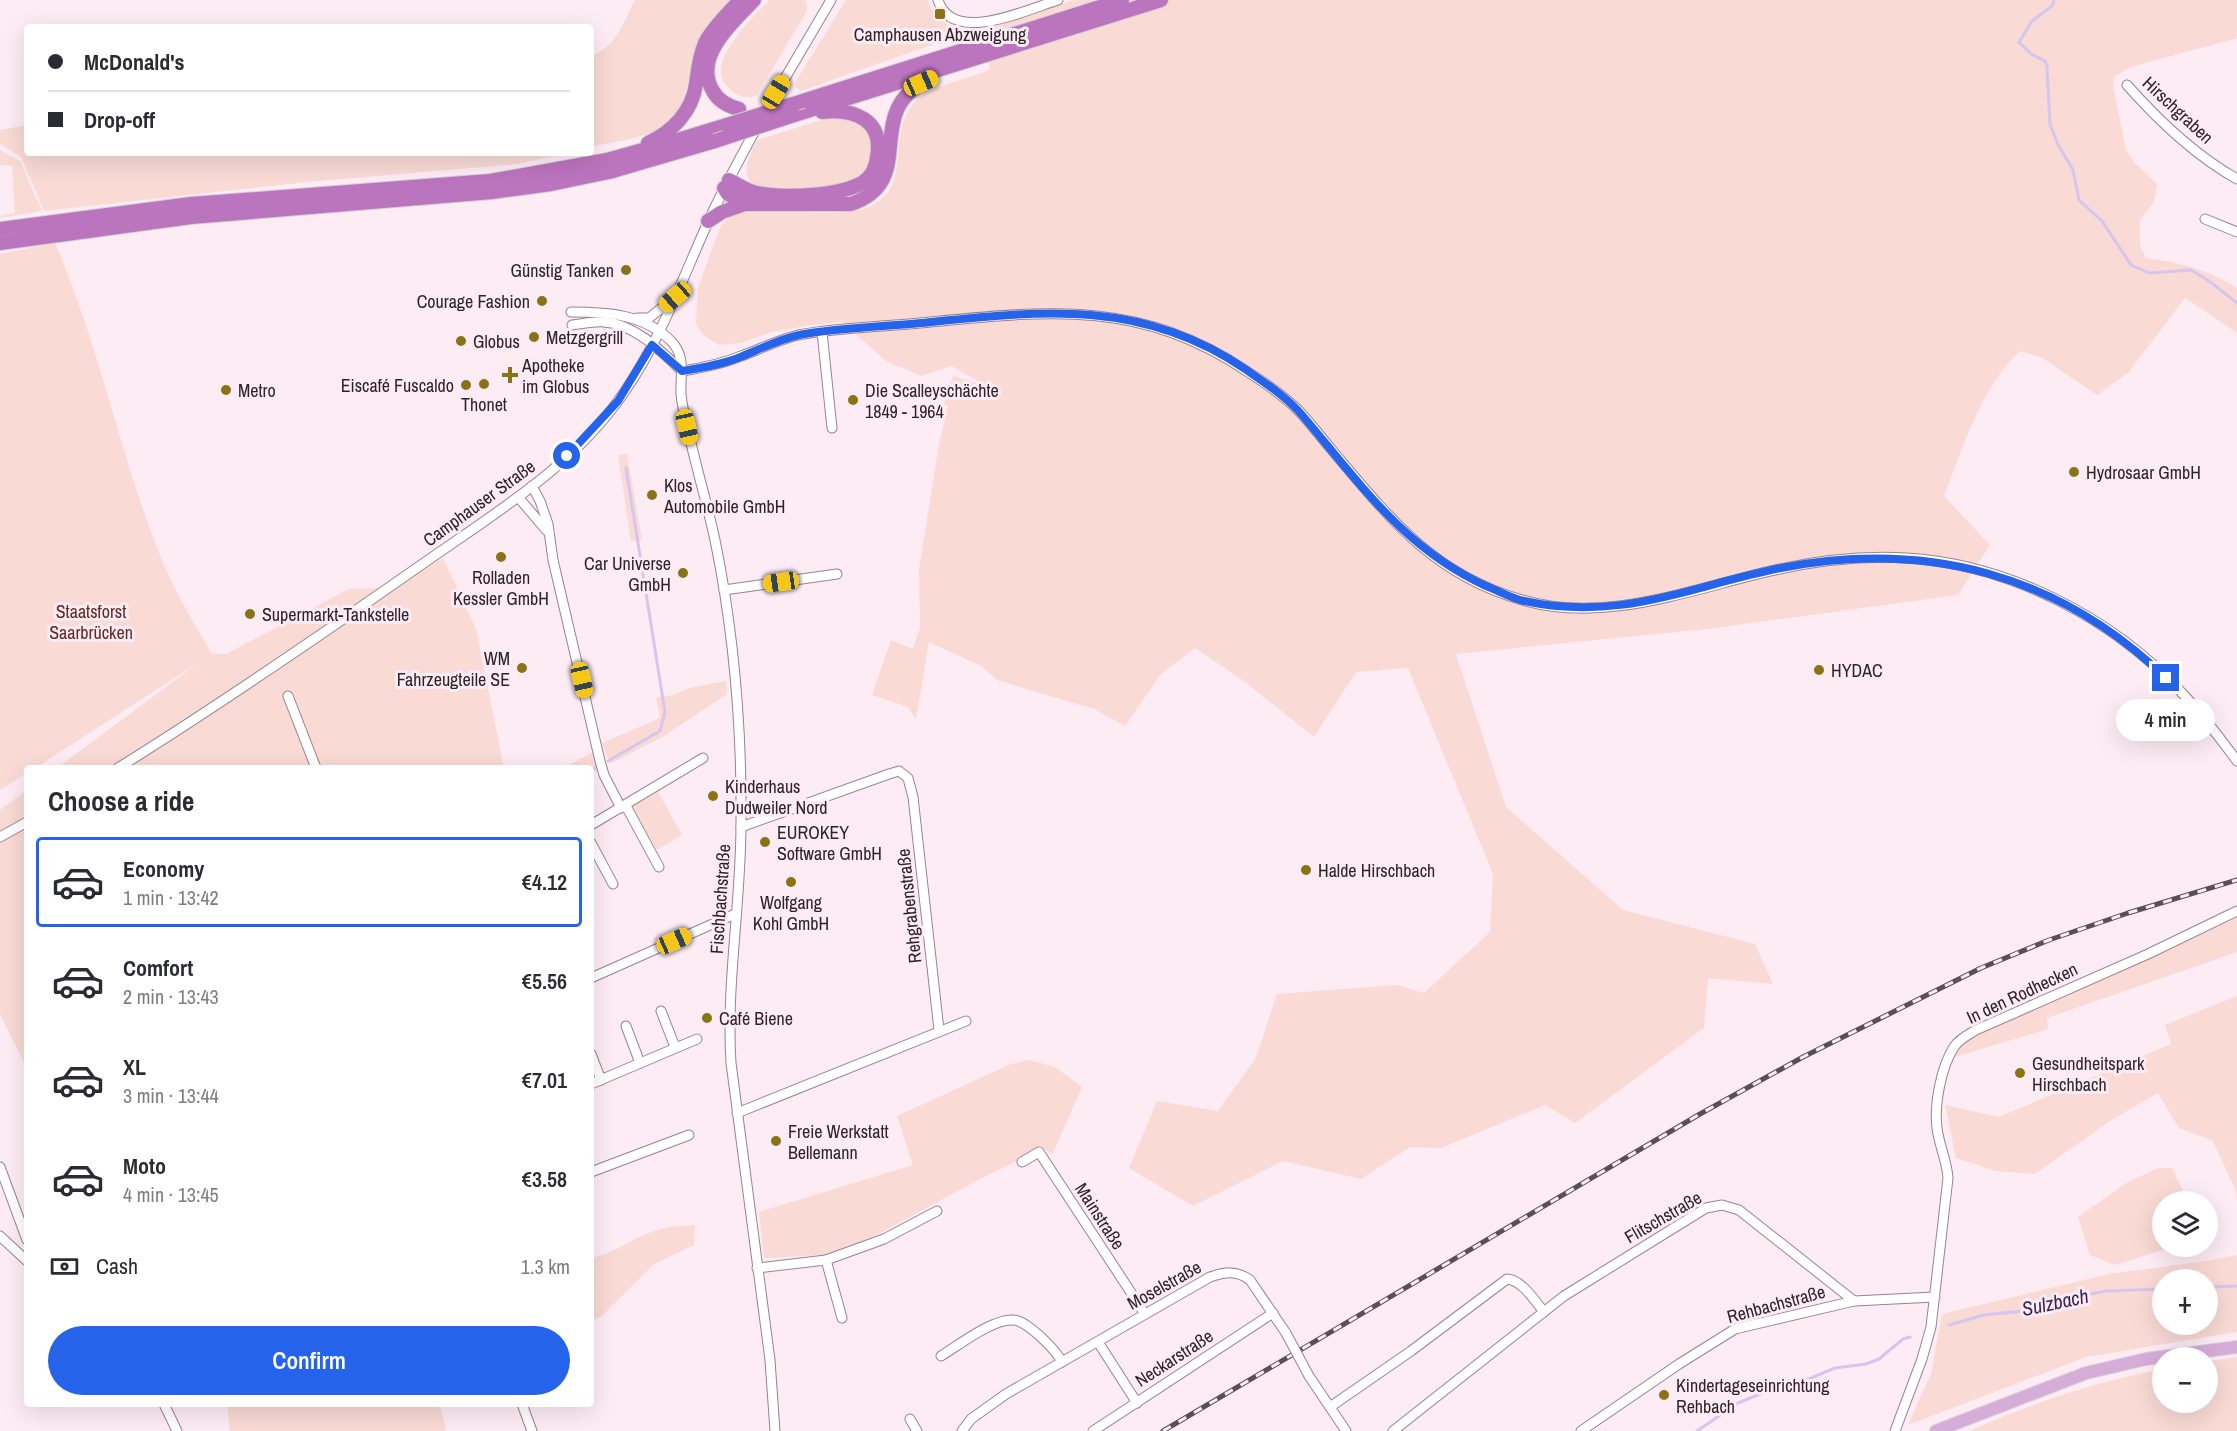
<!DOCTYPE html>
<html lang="en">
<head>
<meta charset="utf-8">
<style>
	body { margin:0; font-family:"Archivo Narrow",sans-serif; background:#f7f7f7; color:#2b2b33; height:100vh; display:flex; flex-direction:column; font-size:22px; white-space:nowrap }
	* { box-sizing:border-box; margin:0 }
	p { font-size:20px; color:#7c7c81 }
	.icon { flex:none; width:33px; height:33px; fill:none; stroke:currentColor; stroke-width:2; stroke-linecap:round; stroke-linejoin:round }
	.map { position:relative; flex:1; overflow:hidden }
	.details { position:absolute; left:24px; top:765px; width:570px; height:642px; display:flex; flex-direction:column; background:#fff; border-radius:6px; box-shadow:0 6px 24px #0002 }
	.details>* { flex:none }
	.guide { position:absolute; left:24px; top:24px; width:570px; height:132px; border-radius:6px; box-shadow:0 6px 24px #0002; display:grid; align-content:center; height:132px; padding:0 24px; background:#fff }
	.controls { position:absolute; left:2152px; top:1191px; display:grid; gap:12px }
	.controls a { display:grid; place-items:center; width:66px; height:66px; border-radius:50%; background:#fff; box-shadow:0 6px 24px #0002; font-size:30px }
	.end { position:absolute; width:27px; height:27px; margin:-14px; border:8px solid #2563eb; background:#fff; box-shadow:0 0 0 3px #fff }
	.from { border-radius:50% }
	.bubble { position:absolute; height:42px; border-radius:21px; background:#fff; box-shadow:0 6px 24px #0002; font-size:20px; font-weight:600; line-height:42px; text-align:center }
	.car { position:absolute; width:18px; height:36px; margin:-18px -9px; border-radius:8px; box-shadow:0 0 4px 2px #0007; background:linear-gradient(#f5c518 24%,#345 0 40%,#f5c518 0 76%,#345 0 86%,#f5c518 0) }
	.guide b { display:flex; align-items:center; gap:21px; height:57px; font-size:22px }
	.guide b+b { border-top:2px solid #e1e1e2 }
	.guide i { width:15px; height:15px; background:#2b2b33 }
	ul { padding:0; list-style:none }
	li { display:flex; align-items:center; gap:18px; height:90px; margin:0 12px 9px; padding:0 12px; border:3px solid transparent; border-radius:6px }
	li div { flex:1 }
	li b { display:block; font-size:22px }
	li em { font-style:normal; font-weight:600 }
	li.active { border-color:#2563eb }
	li>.icon { width:54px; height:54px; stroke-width:1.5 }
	h2 { padding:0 24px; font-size:27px; line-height:72px }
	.pay { display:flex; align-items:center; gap:15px; height:66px; padding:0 24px; font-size:22px }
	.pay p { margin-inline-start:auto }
	.action { display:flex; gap:12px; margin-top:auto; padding:12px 24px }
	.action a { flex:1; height:69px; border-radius:36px; background:#2563eb; color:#fff; font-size:24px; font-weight:600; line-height:69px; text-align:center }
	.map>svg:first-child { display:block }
</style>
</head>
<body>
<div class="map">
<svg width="2237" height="1431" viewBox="0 0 2237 1431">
	<rect width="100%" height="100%" fill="#feecf5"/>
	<g fill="#f9dad5" fill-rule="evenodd">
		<path d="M635 0H730C720 12 705 26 699 40 685 70 692 112 658 130 646 137 607 143 591 147V56C616 47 624 22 635 0Z"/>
		<path d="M769 0H803L806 2 807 11 757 95C746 100 740 97 731 90 699 66 752 19 769 0Z"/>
		<path d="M846 0H927C932 12 939 19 951 27L945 40 801 91 795 87 796 81Z"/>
		<path d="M1074 0H2237V38L2131 67 2115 76 2113 85 2126 150 2135 163 2157 184 2154 202 2140 220V246L2146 258C2179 262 2209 270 2237 288V333L2185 298 2128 373 2097 395 2041 357 2020 351C1981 387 1963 447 1944 496L1990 545 1958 595 1707 629 1456 654 1506 807 1623 910 1755 944 1773 984 1708 978 1704 1028 1575 1123 1545 1105 1441 1148 1410 1147 1361 1179 1283 1161 1193 1206 1129 1168 1157 1101 1218 1111 1256 1058 1277 994 1397 985 1424 993 1490 932 1493 874 1408 668 1356 672 1314 737 1244 681 1195 648 1161 674 1125 726 1094 709 997 680 981 666 929 642 916 719 908 707 872 695 891 640 913 649 920 628 919 569 939 444 948 406 944 404 953 376 987 386 952 366 921 376 886 361 842 322 811 325 772 332 741 343 719 345 704 336 696 324 698 288 721 225 735 212C753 212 771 211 789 211 815 212 842 216 866 208 920 188 879 127 922 96 937 85 972 77 990 70L985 29Z"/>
		<path d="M835 116C852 121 869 124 871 144 872 152 869 170 864 176 848 193 778 187 755 186 739 173 750 156 757 140Z"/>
		<path d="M27 125V153H565L518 164 307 182 44 211 21 157 0 144V130Z"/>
		<path d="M0 150 20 161 42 211 0 218V216L15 213 12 166 0 165Z"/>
		<path d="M55 243C99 345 120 455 161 558 174 591 194 623 212 654H226L349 589 395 588 443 558 476 629 504 768H57L201 661 35 768H27V773L0 790V254Z"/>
		<path d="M627 454 642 540 631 541 618 455Z"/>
		<path d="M726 681 727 694 664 736 610 764 602 743 660 718 656 698 673 695 689 688Z"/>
		<path d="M593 752 598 771 591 775V768H563Z"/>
		<path d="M27 790V1069L0 1014V810Z"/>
		<path d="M658 792 682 835 657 850 632 807Z"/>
		<path d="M2237 914V952L2047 1018 2048 1029 1955 1057 1959 1048 1979 1032 2117 974Z"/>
		<path d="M2237 996V1200L2235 1189 2213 1141 2179 1128 2158 1093 2113 1119 2035 1174 1996 1171 1956 1158 1945 1105 1999 1117 2171 1044 2165 1025Z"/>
		<path d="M1029 1060 1055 1067 1082 1087 1052 1155 1043 1148 980 1179 867 1240 827 1255 764 1258 759 1212 913 1165 897 1116 1011 1064Z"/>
		<path d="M2158 1168H2172L2188 1201 2163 1202V1246L2172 1247 2115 1265 2090 1255 2078 1217 2128 1182Z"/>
		<path d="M695 1225 694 1245 654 1264 602 1316 591 1321V1258C616 1253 637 1235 661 1229 672 1226 684 1226 695 1225Z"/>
		<path d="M2237 1255V1332L2086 1357 1908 1425 1931 1374 1942 1314 2109 1274 2206 1261ZM2163 1280H2208V1324H2163Z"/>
		<path d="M2237 1357V1431H1969C2031 1404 2096 1381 2163 1369V1402H2208V1361Z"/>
		<path d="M227 1404H440L446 1431H230Z"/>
	</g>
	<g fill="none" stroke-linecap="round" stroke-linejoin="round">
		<g stroke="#d6c5ee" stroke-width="3">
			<path d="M2047 67 2050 124 2058 145 2073 170 2079 200 2102 221 2131 265 2149 273 2191 270 2209 281 2237 303"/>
			<path d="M2047 67 2045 61 2031 54 2019 42 2032 21 2053 5 2054 0"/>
			<path d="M608 761 660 731 665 712 626 468"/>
			<path d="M591 770 595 768"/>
			<path d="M2208 1287 2237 1286"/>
			<path d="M1949 1325 1984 1315 2023 1311 2055 1300 2107 1291 2163 1289"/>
			<path d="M1697 1431 1738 1403 1770 1390 1799 1383 1835 1368 1866 1364 1879 1359 1903 1339 1910 1337"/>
		</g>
		<defs>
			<g id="minor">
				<path d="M938 0C952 46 1028 9 1058 0"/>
				<path d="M2127 85C2158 120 2196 156 2237 179"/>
				<path d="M764 114 831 0"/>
				<path d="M2205 219 2237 232"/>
				<path d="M571 312C607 312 645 314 672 342 686 357 680 376 681 394 682 406 685 418 688 430 696 467 707 503 715 540 734 633 742 728 741 824 741 904 726 983 731 1063L770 1360 775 1431"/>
				<path d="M637 318H649L673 299"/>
				<path d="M572 325C582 324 594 321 604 322 635 324 661 351 682 371"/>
				<path d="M822 332 832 428"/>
				<path d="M682 371C702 368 722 364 741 356 760 349 778 340 798 335 838 327 880 327 920 323 1044 311 1139 298 1248 372 1265 383 1283 395 1297 409 1309 421 1320 436 1331 449 1387 515 1431 573 1519 599 1595 623 1675 595 1750 576 1800 563 1854 555 1906 558 2009 564 2113 618 2182 693 2202 714 2220 738 2237 761"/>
				<path d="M532 486 540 501 548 524 553 560 600 761 604 775 621 808"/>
				<path d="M518 497 547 531"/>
				<path d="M724 590 837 574"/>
				<path d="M288 696 316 768"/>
				<path d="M118 768C221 704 321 635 421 565 492 515 573 467 623 394 660 341 682 280 708 222 723 189 740 158 757 127"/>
				<path d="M626 806 659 867"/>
				<path d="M591 825 703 758"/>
				<path d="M741 827 889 774 899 771 908 778 913 797 939 1030"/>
				<path d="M0 837 27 822"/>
				<path d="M591 843 613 884"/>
				<path d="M591 978 735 914"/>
				<path d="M661 1011 675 1047"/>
				<path d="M626 1026 640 1063"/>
				<path d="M591 1054 601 1080"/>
				<path d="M591 1084 697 1039"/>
				<path d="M737 1113 966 1021"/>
				<path d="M1022 1162 1039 1152 1145 1314"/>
				<path d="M0 1167 27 1240"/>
				<path d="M591 1172 689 1135"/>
				<path d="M0 1236 27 1261"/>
				<path d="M826 1260 842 1318"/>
				<path d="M757 1268 826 1260 884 1239 937 1211"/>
				<path d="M1098 1342 1137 1403"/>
				<path d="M941 1356C959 1345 992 1319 1013 1320 1022 1320 1034 1331 1041 1337 1049 1345 1057 1352 1062 1362"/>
				<path d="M1309 1376 1346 1431"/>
				<path d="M164 1404 177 1431"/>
				<path d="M522 1404 532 1431"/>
				<path d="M1330 1407 1411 1351 1507 1279C1522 1280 1535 1301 1544 1312"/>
				<path d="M910 1419 917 1431"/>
				<path d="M962 1431 971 1419 1006 1394 1210 1277C1225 1272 1236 1270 1250 1280L1286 1333"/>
				<path d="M1093 1431 1273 1313"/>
				<path d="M1393 1431 1564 1296 1706 1208 1722 1205 1739 1210 1854 1301"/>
				<path d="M1581 1431 1679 1364 1735 1329 1854 1301 1935 1297"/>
				<path d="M1895 1431 1922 1359 1931 1327 1948 1178C1947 1161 1939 1145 1937 1128 1934 1105 1941 1067 1954 1047 1958 1040 1969 1034 1976 1030L2148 954 2237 911"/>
			</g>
			<path id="major" d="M1936 1431 2086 1373 2146 1359 2237 1347"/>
			<g id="highway">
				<path d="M803 101 1122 0"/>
				<path d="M739 109C728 106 718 101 713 91 692 57 733 22 754 0"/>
				<path d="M794 115 1161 0"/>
				<path d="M648 143C672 132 692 112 696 84 698 70 699 57 705 43 713 27 728 14 740 0"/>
				<path d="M729 180C737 184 744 189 753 192 777 199 851 197 868 178 873 173 876 165 877 157 884 120 854 108 822 112"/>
				<path d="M724 188 728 194 745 204"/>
				<path d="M708 221 722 212 745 204H851C921 180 859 111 930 79"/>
				<path d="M0 229 191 204 490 181 607 160 668 143 727 125"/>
				<path d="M0 243 191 217 492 192 551 184 609 172 715 141"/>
			</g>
		</defs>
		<use href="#minor" stroke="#9b818e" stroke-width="11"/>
		<use href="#major" stroke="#d5d3d4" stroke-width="14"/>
		<use href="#highway" stroke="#d5d3d4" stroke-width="16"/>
		<use href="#minor" stroke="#fff" stroke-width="9"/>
		<use href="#major" stroke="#d6acd8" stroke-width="12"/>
		<use href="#highway" stroke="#bb74be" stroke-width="14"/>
		<defs>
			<path id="rail" d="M1163 1431 1700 1114 1803 1057 1981 968 2049 940 2128 913 2237 880"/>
		</defs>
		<use href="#rail" stroke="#5b4f55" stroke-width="5"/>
		<use href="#rail" stroke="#feecf5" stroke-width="3" stroke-dasharray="9" stroke-linecap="butt"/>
		<defs>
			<path id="minor-bridge" d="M1286 1333 1309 1376"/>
			<g id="highway-bridge">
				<path d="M727 125 803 101"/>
				<path d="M715 141 794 115"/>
			</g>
		</defs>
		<use href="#minor-bridge" stroke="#9b818e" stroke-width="11" stroke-linecap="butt"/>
		<use href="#highway-bridge" stroke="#d5d3d4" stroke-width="16" stroke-linecap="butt"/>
		<use href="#minor-bridge" stroke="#fff" stroke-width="9"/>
		<use href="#highway-bridge" stroke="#bb74be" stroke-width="14"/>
	</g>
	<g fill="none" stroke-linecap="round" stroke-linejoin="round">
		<path stroke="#2563eb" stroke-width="8" d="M567 456 618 401 652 345 682 371C701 368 720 365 738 358 758 350 777 340 799 335 839 327 881 327 921 323 1039 311 1141 298 1245 369 1265 383 1287 397 1302 415 1359 482 1404 549 1486 586 1499 591 1511 598 1524 601 1620 622 1690 586 1781 568 1927 540 2058 574 2166 678"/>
	</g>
	<g fill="#8a7316" stroke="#feecf5" stroke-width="2">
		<rect x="934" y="8" width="12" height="12" rx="3"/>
		<circle cx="626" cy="270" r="6"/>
		<circle cx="542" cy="301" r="6"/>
		<circle cx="534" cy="337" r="6"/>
		<circle cx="461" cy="341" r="6"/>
		<path d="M507 366h6v6h6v6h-6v6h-6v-6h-6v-6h6z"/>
		<circle cx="484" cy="384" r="6"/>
		<circle cx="466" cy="385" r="6"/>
		<circle cx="226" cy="390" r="6"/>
		<circle cx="853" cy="400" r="6"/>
		<circle cx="2074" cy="472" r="6"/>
		<circle cx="652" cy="495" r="6"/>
		<circle cx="501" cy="557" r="6"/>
		<circle cx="683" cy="573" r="6"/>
		<circle cx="250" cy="614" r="6"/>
		<circle cx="522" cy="668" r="6"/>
		<circle cx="1819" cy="670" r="6"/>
		<circle cx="713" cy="796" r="6"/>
		<circle cx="765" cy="842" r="6"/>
		<circle cx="1306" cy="870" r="6"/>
		<circle cx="791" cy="882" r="6"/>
		<circle cx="707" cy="1018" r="6"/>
		<circle cx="2020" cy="1073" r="6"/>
		<circle cx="776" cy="1141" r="6"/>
		<circle cx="1664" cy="1395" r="6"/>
	</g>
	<g text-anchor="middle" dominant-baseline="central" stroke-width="6" stroke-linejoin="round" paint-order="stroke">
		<g font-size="18" fill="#2d2328" stroke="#feecf5" text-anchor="start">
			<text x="940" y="34" text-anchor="middle">Camphausen Abzweigung</text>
			<text x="614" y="270" text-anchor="end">Günstig Tanken</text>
			<text x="530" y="301" text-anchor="end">Courage Fashion</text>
			<text x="546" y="337">Metzgergrill</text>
			<text x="473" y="341">Globus</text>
			<text x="522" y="365">Apotheke<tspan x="522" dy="21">im Globus</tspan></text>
			<text x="454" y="385" text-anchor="end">Eiscafé Fuscaldo</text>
			<text x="238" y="390">Metro</text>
			<text x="865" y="390">Die Scalleyschächte<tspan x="865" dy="21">1849 - 1964</tspan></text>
			<text x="484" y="404" text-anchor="middle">Thonet</text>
			<text x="2086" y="472">Hydrosaar GmbH</text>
			<text x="664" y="485">Klos<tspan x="664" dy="21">Automobile GmbH</tspan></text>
			<text x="671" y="563" text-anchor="end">Car Universe<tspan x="671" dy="21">GmbH</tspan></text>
			<text x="501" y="577" text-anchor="middle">Rolladen<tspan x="501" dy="21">Kessler GmbH</tspan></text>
			<text x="262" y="614">Supermarkt-Tankstelle</text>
			<text x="510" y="658" text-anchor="end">WM<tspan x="510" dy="21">Fahrzeugteile SE</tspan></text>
			<text x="1831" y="670">HYDAC</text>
			<text x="725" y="786">Kinderhaus<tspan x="725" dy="21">Dudweiler Nord</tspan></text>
			<text x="777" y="832">EUROKEY<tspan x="777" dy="21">Software GmbH</tspan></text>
			<text x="1318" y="870">Halde Hirschbach</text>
			<text x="791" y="902" text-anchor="middle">Wolfgang<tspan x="791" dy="21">Kohl GmbH</tspan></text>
			<text x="719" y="1018">Café Biene</text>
			<text x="2032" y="1063">Gesundheitspark<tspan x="2032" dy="21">Hirschbach</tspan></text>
			<text x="788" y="1131">Freie Werkstatt<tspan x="788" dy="21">Bellemann</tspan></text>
			<text x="1676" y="1385">Kindertageseinrichtung<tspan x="1676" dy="21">Rehbach</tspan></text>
		</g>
		<g font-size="18" fill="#2d2328" stroke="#feecf5">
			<text transform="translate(2178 110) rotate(43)">Hirschgraben</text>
			<text transform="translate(479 503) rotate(-36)">Camphauser Straße</text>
			<text transform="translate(720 899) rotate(-86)">Fischbachstraße</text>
			<text transform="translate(909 906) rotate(-96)">Rehgrabenstraße</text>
			<text transform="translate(2022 993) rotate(-25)">In den Rodhecken</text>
			<text transform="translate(1100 1216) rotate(57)">Mainstraße</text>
			<text transform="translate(1663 1217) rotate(-30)">Flitschstraße</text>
			<text transform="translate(1164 1285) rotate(-29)">Moselstraße</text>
			<text transform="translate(1776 1304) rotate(-15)">Rehbachstraße</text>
			<text transform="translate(1174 1358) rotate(-33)">Neckarstraße</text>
		</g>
		<g font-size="18" fill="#642820" stroke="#feecf5">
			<text x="91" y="611">Staatsforst<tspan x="91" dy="21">Saarbrücken</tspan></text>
		</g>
		<g font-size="20" font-style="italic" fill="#3c2457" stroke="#feecf5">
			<text transform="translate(2055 1302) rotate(-12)">Sulzbach</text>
		</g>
	</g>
</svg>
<div class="controls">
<a><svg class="icon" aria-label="layers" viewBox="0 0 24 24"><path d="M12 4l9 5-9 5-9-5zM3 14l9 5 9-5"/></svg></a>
<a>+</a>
<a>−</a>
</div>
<i class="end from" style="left:567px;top:456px"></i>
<i class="end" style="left:2166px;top:678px"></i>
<div class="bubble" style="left:2116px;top:699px;width:99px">4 min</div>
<i class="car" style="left:921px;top:83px;rotate:66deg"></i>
<i class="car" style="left:776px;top:92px;rotate:31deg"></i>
<i class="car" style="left:675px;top:297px;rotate:229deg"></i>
<i class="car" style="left:687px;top:427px;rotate:167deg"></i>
<i class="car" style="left:781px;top:582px;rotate:262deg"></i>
<i class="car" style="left:582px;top:680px;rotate:167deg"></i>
<i class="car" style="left:674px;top:941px;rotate:66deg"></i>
<div class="guide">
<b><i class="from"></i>McDonald's</b>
<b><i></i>Drop-off</b>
</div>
<section class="details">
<h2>Choose a ride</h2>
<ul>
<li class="active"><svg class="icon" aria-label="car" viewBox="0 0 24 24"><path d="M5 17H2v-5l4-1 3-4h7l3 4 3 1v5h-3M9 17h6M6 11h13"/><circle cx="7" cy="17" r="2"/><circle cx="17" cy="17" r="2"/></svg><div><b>Economy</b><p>1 min · 13:42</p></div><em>€4.12</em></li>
<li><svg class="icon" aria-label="car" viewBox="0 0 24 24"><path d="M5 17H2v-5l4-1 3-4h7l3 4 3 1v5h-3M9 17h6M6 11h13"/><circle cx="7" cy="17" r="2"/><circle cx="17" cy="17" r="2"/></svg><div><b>Comfort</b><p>2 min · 13:43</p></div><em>€5.56</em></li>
<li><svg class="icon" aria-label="car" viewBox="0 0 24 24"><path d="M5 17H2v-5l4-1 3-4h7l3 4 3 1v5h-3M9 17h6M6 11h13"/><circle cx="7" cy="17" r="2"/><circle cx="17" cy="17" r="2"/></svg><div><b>XL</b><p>3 min · 13:44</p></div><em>€7.01</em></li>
<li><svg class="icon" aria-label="car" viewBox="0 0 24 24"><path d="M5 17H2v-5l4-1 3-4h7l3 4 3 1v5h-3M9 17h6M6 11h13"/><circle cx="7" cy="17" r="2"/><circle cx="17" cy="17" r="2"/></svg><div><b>Moto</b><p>4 min · 13:45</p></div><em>€3.58</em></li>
</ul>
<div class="pay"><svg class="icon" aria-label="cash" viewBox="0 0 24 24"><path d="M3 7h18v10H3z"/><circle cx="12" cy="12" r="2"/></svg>Cash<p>1.3 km</p></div>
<div class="action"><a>Confirm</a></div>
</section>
</div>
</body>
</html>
